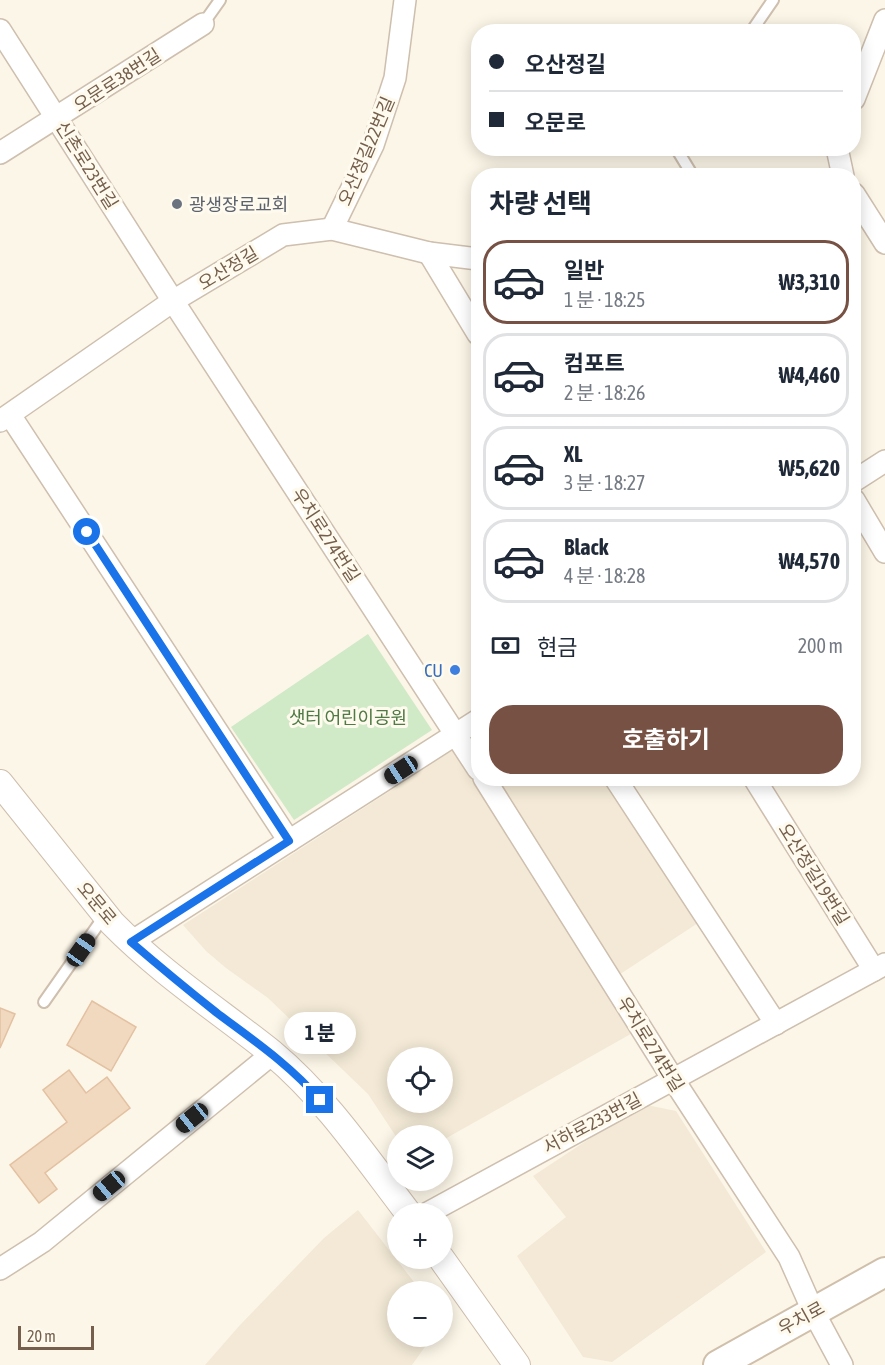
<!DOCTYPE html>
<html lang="ko">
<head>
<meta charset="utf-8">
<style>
	body { margin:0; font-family:"Asap Condensed","Noto Sans KR",sans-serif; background:#f2f2f3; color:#1f2937; height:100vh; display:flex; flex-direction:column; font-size:22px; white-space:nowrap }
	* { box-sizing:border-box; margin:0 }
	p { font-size:20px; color:#747a83 }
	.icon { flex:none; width:33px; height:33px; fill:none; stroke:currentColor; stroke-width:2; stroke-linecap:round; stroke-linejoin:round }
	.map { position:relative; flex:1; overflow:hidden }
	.sheet { position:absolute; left:471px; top:168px; width:390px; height:618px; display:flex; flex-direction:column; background:#fff; border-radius:24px; box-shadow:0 3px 15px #0003 }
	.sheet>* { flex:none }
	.hud { position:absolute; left:471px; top:24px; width:390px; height:132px; border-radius:24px; box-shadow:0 3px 15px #0003; display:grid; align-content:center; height:132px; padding:0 18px; background:#fff }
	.controls { position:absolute; left:387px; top:1047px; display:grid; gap:12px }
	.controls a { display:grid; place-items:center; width:66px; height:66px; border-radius:50%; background:#fff; box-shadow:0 3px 15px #0003; font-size:30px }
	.scale { position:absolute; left:18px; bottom:15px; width:76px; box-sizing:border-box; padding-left:6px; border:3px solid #755f4c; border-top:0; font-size:16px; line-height:21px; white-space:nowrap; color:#755f4c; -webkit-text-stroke:4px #fefaee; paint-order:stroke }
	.end { position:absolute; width:27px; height:27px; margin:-14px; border:8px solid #1a73e8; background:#fff; box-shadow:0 0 0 3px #fff }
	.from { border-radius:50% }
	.bubble { position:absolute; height:42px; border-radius:21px; background:#fff; box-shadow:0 3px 15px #0003; font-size:20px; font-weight:700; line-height:42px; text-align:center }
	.car { position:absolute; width:18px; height:36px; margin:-18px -9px; border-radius:8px; box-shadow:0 0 4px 2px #0007; background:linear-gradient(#222 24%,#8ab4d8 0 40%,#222 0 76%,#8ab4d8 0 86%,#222 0) }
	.hud b { display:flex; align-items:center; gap:21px; height:57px; font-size:22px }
	.hud b+b { border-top:2px solid #e0e1e3 }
	.hud i { width:15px; height:15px; background:#1f2937 }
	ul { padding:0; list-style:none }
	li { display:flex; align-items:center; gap:18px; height:84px; margin:0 12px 9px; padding:0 6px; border:3px solid #e0e1e3; border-radius:24px }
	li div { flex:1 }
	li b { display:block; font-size:22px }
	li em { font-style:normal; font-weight:700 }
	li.on { border-color:#775143 }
	li>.icon { width:54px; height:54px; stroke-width:1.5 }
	h2 { padding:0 18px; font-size:27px; line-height:72px }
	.pay { display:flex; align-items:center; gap:15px; height:66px; padding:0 18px; font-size:22px }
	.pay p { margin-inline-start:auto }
	.primary-button { display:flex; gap:12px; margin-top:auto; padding:12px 18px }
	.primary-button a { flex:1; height:69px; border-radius:24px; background:#775143; color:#fff; font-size:24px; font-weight:700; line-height:69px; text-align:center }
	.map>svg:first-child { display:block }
</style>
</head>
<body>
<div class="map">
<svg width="885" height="1365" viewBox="0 0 885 1365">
	<rect width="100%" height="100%" fill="#fcf6e8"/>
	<g fill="#f3e9d6" fill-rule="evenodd">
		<path d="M478 734V778L607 779 701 921 605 984 636 1031 443 1140 442 1136H398L397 1138 368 1094 268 998 226 968 206 951 183 925ZM398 1058H442V1102H398Z"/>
		<path d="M642 1104 676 1111 766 1252 612 1362 583 1357 517 1256 566 1217 533 1176Z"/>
		<path d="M358 1210 421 1291 398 1292V1336L432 1337 412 1365H205L240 1325 324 1238Z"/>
	</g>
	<path fill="#d0e9c6" d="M368 634 432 730 294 820 231 727Z"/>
	<g fill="#f1d9c0" stroke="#e3c1a1" stroke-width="1.5">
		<path d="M92 1001 136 1027 111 1071 67 1045Z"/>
		<path d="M0 1008 15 1014 0 1048Z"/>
		<path d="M69 1070 86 1093 107 1077 130 1108 45 1173 57 1189 39 1203 10 1165 67 1122 43 1090Z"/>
	</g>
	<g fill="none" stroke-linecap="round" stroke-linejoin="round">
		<defs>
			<g id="service">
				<path d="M203 24 220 0"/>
				<path d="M751 32 773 0"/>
				<path d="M676 148 693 176"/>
				<path d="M44 1002 105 915"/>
			</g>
			<g id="minor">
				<path d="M0 30 173 301 478 769"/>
				<path d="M854 99 885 20"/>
				<path d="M837 148 843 176"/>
				<path d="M0 153 203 24"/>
				<path d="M854 194 885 243"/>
				<path d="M332 229 373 145 395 78 405 0"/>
				<path d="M429 253 478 334"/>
				<path d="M10 415 289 841"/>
				<path d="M0 421 173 301 283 235 332 229 429 253 478 259"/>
				<path d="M854 481 885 461"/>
				<path d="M854 500 885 552"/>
				<path d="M484 778 673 1079 789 1257 813 1311 842 1365"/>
				<path d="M615 778 776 1024"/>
				<path d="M754 778 874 970"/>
				<path d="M131 942 478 720"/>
				<path d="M426 1214 885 964"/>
				<path d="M0 1269 42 1242 272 1054"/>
			</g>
			<g id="tertiary">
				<path d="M0 783 112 923C161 973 218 1010 272 1053 326 1098 366 1158 409 1214"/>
				<path d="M441 1258 517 1365"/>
			</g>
			<path id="secondary" d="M718 1365 885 1272"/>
		</defs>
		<use href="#service" stroke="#cebfae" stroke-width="14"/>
		<use href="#minor" stroke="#cebfae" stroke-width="24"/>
		<use href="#tertiary" stroke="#cebfae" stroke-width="28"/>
		<use href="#secondary" stroke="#d0c0ab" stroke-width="32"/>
		<use href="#service" stroke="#fff" stroke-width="10"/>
		<use href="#minor" stroke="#fff" stroke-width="21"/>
		<use href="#tertiary" stroke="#fff" stroke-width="26"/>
		<use href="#secondary" stroke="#fff" stroke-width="28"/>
	</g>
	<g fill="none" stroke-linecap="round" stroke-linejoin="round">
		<path stroke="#1a73e8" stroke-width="8" d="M87 532 289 841 131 942C159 966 188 990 217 1013 253 1040 290 1065 320 1100"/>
	</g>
	<circle fill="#6b7280" stroke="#fefaee" stroke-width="2" cx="177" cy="204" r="6"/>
	<circle fill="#3f7fe0" stroke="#fefaee" stroke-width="2" cx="455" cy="670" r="6"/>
	<g text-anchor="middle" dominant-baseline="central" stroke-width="6" stroke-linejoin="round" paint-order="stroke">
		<g font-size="18" fill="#755f4c" stroke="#fefaee">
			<text transform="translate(117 80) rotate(-33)">오문로38번길</text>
			<text transform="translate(366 151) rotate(-67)">오산정길22번길</text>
			<text transform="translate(87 165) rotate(58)">신촌로23번길</text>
			<text transform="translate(228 268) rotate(-31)">오산정길</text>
			<text transform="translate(326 535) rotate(57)">우치로274번길</text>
			<text transform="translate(814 874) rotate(58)">오산정길19번길</text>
			<text transform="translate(97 903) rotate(50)">오문로</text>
			<text transform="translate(651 1044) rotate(58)">우치로274번길</text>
			<text transform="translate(592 1123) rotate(-28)">서하로233번길</text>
			<text transform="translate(801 1318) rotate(-29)">우치로</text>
		</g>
		<g font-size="18" fill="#5b616d" stroke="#fefaee" text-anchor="start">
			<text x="189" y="204">광생장로교회</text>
		</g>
		<g font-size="18" fill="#366cbe" stroke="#fefaee" text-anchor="end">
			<text x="443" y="670">CU</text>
		</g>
		<g font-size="18" fill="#4e7a44" stroke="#fefaee">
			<text x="348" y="717">샛터 어린이공원</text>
		</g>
	</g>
</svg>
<div class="controls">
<a><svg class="icon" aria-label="locate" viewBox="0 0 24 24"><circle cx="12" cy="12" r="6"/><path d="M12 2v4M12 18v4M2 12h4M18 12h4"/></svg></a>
<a><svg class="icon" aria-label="layers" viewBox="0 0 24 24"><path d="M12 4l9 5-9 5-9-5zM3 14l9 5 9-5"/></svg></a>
<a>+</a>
<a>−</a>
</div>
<div class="scale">20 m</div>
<i class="end from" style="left:87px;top:532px"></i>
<i class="end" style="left:320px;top:1100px"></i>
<div class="bubble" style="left:284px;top:1012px;width:72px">1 분</div>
<i class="car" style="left:401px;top:770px;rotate:237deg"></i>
<i class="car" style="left:81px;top:950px;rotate:35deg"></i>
<i class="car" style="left:192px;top:1118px;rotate:231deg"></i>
<i class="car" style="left:109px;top:1186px;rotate:230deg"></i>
<div class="hud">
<b><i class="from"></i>오산정길</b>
<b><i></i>오문로</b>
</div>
<section class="sheet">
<h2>차량 선택</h2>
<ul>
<li class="on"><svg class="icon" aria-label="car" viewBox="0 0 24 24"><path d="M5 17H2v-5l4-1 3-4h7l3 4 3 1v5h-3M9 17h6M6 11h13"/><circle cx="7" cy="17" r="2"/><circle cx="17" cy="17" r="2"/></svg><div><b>일반</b><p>1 분 · 18:25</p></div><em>₩3,310</em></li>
<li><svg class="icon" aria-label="car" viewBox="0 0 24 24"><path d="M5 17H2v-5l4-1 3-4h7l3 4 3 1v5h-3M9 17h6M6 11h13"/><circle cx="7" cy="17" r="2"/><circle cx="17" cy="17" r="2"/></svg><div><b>컴포트</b><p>2 분 · 18:26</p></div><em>₩4,460</em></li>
<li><svg class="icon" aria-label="car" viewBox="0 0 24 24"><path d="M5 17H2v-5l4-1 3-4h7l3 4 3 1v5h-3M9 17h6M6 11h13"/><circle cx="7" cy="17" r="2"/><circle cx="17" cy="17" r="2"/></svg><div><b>XL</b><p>3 분 · 18:27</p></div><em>₩5,620</em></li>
<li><svg class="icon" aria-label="car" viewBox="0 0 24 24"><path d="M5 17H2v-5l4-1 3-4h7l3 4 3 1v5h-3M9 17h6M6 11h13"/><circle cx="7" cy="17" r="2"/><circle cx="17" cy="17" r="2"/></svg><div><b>Black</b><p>4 분 · 18:28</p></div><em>₩4,570</em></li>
</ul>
<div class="pay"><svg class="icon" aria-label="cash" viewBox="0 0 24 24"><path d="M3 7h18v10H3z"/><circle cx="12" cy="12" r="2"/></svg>현금<p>200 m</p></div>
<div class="primary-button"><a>호출하기</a></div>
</section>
</div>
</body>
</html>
